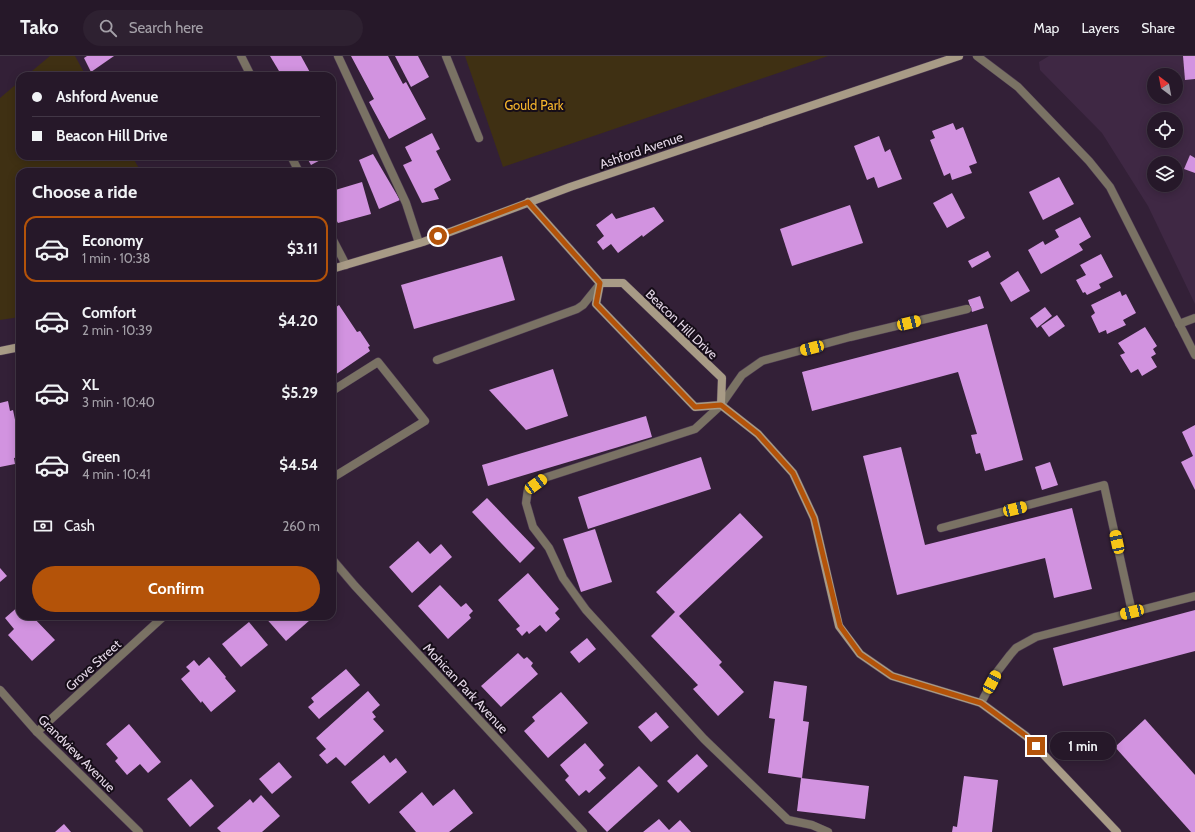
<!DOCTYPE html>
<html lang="en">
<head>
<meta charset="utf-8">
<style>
	body { margin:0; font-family:Cabin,sans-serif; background:#2e2131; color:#f1f3f6; height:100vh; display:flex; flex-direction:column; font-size:15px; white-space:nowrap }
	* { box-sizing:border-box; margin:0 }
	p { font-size:13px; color:#a4a0a8 }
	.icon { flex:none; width:22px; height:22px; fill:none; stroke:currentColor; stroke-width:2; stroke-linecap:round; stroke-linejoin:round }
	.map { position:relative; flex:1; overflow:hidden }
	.drawer { position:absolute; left:16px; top:112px; width:320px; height:452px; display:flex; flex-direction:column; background:#261829; border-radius:12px; box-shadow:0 2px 10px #0003,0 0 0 1px #423746 }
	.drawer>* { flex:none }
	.hud { position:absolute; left:16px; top:16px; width:320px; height:88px; border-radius:12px; box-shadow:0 2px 10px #0003,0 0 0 1px #423746; display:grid; align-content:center; height:88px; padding:0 16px; background:#261829 }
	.needle { width:26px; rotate:328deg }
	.buttons { position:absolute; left:1147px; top:12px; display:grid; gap:8px }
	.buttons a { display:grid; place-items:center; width:36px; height:36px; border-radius:50%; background:#261829; box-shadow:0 2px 10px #0003,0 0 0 1px #423746; font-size:20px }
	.end { position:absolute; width:18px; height:18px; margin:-9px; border:5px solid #b45309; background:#fff; box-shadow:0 0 0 2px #fff }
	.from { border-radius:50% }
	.bubble { position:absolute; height:28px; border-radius:14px; background:#261829; box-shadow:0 2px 10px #0003,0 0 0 1px #423746; font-size:13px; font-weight:700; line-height:28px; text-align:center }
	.car { position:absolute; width:12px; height:24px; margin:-12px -6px; border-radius:5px; box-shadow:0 0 3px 1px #0007; background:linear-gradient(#f5c518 24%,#345 0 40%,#f5c518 0 76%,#345 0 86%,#f5c518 0) }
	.hud b { display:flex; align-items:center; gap:14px; height:38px; font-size:15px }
	.hud b+b { border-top:1px solid #423746 }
	.hud i { width:10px; height:10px; background:#f1f3f6 }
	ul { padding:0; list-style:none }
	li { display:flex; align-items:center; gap:12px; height:66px; margin:0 8px 6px; padding:0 8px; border:2px solid transparent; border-radius:12px }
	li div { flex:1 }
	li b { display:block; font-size:15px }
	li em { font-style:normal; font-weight:700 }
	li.on { border-color:#b45309 }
	li>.icon { width:36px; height:36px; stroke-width:1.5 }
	h2 { padding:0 16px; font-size:18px; line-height:48px }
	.pay { display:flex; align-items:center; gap:10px; height:44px; padding:0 16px; font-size:15px }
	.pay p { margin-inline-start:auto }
	.cta { display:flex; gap:8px; margin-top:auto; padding:8px 16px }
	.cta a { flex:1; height:46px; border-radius:24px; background:#b45309; color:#fff; font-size:16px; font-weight:700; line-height:46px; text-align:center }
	header { display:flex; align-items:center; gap:24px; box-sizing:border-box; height:56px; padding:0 20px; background:#261829; border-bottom:1px solid #423746 }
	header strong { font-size:19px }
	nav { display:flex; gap:22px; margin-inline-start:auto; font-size:14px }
	.search { width:280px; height:36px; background:#2e2131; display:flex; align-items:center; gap:10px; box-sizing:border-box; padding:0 14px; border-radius:22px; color:#a4a0a8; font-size:15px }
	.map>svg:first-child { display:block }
</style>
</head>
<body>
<header>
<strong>Tako</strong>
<div class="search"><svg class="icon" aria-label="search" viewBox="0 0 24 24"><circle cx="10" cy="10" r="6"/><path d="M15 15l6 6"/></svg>Search here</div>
<nav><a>Map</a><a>Layers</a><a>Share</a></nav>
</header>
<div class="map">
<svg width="1195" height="776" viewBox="0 0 1195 776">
	<rect width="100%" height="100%" fill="#332037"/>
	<path fill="#3f2844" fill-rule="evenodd" d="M1049 0H1195V248L1148 150 1102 77 1040 14 1039 6ZM1154 19H1176V41H1154ZM1154 63H1176V85H1154ZM1154 107H1176V129H1154Z"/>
	<g fill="#3f3013">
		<path d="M50 0H75L86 20H26Z"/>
		<path d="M465 0H828L503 111Z"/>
		<path d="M20 25V100H132L141 116H20V261L0 264V42Z"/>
	</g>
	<g fill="#d293e0">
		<path d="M87 0H114L91 16 84 2Z"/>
		<path d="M270 0H301L312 20H282Z"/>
		<path d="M351 0H388L403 28 406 26 426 63 389 83 369 46 374 43Z"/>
		<path d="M395 0H418L429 21 411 31Z"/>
		<path d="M1183 0H1195V23L1185 24Z"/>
		<path d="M953 67 956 74 963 71 977 107 969 110 972 117 952 124 950 117 944 120 930 84 935 82 932 75Z"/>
		<path d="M432 77 440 93 436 95 451 124 434 133 439 143 422 147 403 109 412 105 405 91Z"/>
		<path d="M879 80 885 96 890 93 902 123 878 132 874 121 867 124 854 90Z"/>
		<path d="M332 86 337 95 332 98Z"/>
		<path d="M373 98 400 144 379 153 359 104Z"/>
		<path d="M1190 99 1195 102V117L1184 113Z"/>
		<path d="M306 100H328L311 109Z"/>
		<path d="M1059 121 1074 148 1043 164 1029 136Z"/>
		<path d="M362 126 371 158 338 167 332 156V135Z"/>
		<path d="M952 137 965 162 947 172 933 147Z"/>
		<path d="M850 149 863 187 792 210 780 173Z"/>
		<path d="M654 151 664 165 643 181 642 179 618 197 611 188 603 194 597 186 604 180 596 169 612 157 616 163Z"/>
		<path d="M1080 161 1091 181 1079 188 1083 194 1041 218 1028 194 1043 185 1045 189 1059 181 1055 174Z"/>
		<path d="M988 195 991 201 972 212 968 205Z"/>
		<path d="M1101 198 1113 221 1099 228 1101 232 1087 239 1085 236 1083 237 1076 224 1086 219 1080 209Z"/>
		<path d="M502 200 515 244 414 273 401 229Z"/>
		<path d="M1018 215 1030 235 1011 246 1000 227Z"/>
		<path d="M1120 235 1122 240 1126 238 1136 257 1123 264 1126 269 1107 278 1106 274 1099 277 1091 260 1095 257 1091 249Z"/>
		<path d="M980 240 984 252 972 256 968 244Z"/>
		<path d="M339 249 357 276 360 275 370 290 368 291 370 295 332 321V254Z"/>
		<path d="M1045 251 1052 260 1037 272 1030 262Z"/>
		<path d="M1057 259 1065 270 1049 281 1041 270Z"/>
		<path d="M987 268 1023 404 985 415 980 397 976 398 971 379 977 378 958 316 812 355 802 316Z"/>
		<path d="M1145 271 1157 290 1153 293 1156 298 1151 301 1157 311 1142 320 1138 313 1131 317 1120 299 1125 297 1118 287Z"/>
		<path d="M553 313 568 360 526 374 489 334Z"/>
		<path d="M8 345 10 355 13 354 20 388V401L14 402 15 408 0 411V347Z"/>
		<path d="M646 360 652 381 488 430 482 409Z"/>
		<path d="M1195 369V434L1181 406 1193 400 1182 376Z"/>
		<path d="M901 391 925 489 1072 452 1092 533 1054 542 1045 502 897 539 863 400Z"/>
		<path d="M701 401 711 433 588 473 578 441Z"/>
		<path d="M1050 406 1058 429 1042 434 1035 411Z"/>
		<path d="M487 442 535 492 520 507 472 456Z"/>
		<path d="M740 457 763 481 679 560 722 606 719 609 744 636 718 660 693 633 698 629 651 580 675 556 656 536Z"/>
		<path d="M595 473 612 526 581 536 563 483Z"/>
		<path d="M418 485 430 498 441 488 452 501 412 537 389 511Z"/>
		<path d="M0 512 7 520 0 526Z"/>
		<path d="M528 517 559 553 555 557 560 563 546 576 540 569 529 578 527 575 522 580 516 573 520 570 498 544Z"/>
		<path d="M440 529 461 551 466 547 473 555 469 559 471 562 448 583 418 550Z"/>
		<path d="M20 549V560H32L55 584 32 605 8 579 14 573 5 562Z"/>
		<path d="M1195 554V595L1063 630 1053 592Z"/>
		<path d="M264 560H306L310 564 286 585Z"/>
		<path d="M249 566 268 589 241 611 222 588Z"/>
		<path d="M587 582 596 593 579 607 570 596Z"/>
		<path d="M518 597 524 603 527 601 533 607 531 610 538 618 501 651 481 630Z"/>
		<path d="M209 601 226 621 225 622 236 635 211 656 202 645 201 647 181 623 190 615 186 611 194 604 199 610Z"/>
		<path d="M346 613 360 629 319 663 308 651 314 646 311 642Z"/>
		<path d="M774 625 807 630 803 665 809 666 802 722 768 717 775 663 769 662Z"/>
		<path d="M368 635 380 649 372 656 376 661 373 663 384 675 345 710 336 701 327 708 319 699 326 693 316 682Z"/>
		<path d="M561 636 588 667 548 702 524 675 535 665 532 661Z"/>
		<path d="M656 656 669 671 651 686 638 671Z"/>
		<path d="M1145 663 1195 719V776H1191L1115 691Z"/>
		<path d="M129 668 161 706 148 717 140 708 127 719 115 705 118 702 106 688Z"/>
		<path d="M585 687 604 709 599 714 606 722 589 737 586 734 579 740 565 724 569 720 560 709Z"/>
		<path d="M697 698 708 710 678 737 667 725Z"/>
		<path d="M384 699 390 707 396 702 407 716 369 748 351 726Z"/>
		<path d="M279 706 292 721 272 738 259 723Z"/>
		<path d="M639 710 658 730 607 776 588 756Z"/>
		<path d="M964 720 998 724 992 776H952L953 770 957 771Z"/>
		<path d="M801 722 869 730 865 763 797 755Z"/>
		<path d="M191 723 214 750 190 771 167 743Z"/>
		<path d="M454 733 473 757 449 776H416L399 756 422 736 433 750Z"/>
		<path d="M261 739 280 760 262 776H221L217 772 250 743 253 747Z"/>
		<path d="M659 763 669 774 680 764 691 776H643Z"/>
		<path d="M64 768 71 776H55Z"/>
	</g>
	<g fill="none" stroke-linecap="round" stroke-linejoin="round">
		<defs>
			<g id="lane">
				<path d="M338 0 406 147 419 187"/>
				<path d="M446 0 479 82"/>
				<path d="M1179 268 1195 262"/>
				<path d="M437 304 577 253 583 249 600 228"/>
				<path d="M332 335 378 306 425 365 332 422"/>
				<path d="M941 472 1104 429 1132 556"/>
				<path d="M981 647 997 616 1010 599 1016 592 1036 581 1195 540"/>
				<path d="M828 776 812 769 788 764 704 683 586 554 563 522 549 492 533 471 526 447 528 433 544 422 695 373 721 349 742 319 762 305 850 281 967 253"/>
			</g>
			<g id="street">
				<path d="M241 0 251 20"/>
				<path d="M977 0 1018 31 1089 105 1110 131 1195 299"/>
				<path d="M291 100 299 116"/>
				<path d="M332 182 346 209"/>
				<path d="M332 503 355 530 583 776"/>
				<path d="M0 634 37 676 139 776"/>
				<path d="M37 676 164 560"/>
			</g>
			<g id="secondary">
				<path d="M528 146 600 227H623L722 322 721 349"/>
				<path d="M332 213 423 186 570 131 959 0"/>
				<path d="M600 227 596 248 695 351 721 349 758 378 793 417 814 462 839 570 860 598 892 620 981 647 1026 680 1117 776"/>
				<path d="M0 295 20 291"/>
			</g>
		</defs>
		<use href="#lane" stroke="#4f3d53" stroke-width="9"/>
		<use href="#street" stroke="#4f3d53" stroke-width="9"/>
		<use href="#secondary" stroke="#4f3d53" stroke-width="9"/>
		<use href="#lane" stroke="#7a7264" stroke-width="8"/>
		<use href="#street" stroke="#7a7264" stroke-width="8"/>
		<use href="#secondary" stroke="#a89b86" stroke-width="8"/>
	</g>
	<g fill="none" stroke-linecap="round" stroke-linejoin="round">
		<path stroke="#b45309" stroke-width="5" d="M438 180 528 146 600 227 596 248 695 351 721 349 758 378 793 417 814 462 840 570 860 598 892 620 981 647 1026 680 1036 690"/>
	</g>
	<g text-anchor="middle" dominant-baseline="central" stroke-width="4" stroke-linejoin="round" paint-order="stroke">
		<g font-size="13" fill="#f5b52c" stroke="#160d18">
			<text x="534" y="49">Gould Park</text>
		</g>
		<g font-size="13" fill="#e4d7e7" stroke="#160d18">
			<text transform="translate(641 94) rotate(-19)">Ashford Avenue</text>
			<text transform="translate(682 268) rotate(44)">Beacon Hill Drive</text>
			<text transform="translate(93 609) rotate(-42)">Grove Street</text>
			<text transform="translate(466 632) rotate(47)">Mohican Park Avenue</text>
			<text transform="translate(77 697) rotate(45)">Grandview Avenue</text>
		</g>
	</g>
</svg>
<div class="buttons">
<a><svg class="needle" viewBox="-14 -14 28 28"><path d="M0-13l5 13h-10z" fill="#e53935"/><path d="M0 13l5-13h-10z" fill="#a4a0a8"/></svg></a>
<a><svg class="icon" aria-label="locate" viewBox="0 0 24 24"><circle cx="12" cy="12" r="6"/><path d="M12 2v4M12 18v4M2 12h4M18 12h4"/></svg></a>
<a><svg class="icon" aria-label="layers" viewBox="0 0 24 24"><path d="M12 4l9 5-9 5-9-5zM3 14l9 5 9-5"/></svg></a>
</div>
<i class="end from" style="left:438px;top:180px"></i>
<i class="end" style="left:1036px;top:690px"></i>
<div class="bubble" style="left:1050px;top:676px;width:66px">1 min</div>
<i class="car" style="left:909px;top:267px;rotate:76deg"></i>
<i class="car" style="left:812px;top:292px;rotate:255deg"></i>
<i class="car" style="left:536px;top:428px;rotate:54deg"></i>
<i class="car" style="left:1015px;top:453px;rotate:76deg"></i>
<i class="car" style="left:1117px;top:486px;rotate:348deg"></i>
<i class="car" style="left:1132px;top:556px;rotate:256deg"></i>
<i class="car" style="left:992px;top:626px;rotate:28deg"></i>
<div class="hud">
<b><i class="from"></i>Ashford Avenue</b>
<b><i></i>Beacon Hill Drive</b>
</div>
<section class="drawer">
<h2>Choose a ride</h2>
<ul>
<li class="on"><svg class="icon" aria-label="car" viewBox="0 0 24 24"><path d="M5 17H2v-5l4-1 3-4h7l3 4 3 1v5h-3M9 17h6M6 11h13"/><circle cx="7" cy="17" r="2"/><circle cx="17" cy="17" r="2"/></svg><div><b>Economy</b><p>1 min · 10:38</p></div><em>$3.11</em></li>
<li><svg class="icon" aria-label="car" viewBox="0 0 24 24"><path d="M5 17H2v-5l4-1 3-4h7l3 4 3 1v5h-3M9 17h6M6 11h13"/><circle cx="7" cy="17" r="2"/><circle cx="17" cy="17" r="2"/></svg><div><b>Comfort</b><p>2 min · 10:39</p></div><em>$4.20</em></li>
<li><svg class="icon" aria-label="car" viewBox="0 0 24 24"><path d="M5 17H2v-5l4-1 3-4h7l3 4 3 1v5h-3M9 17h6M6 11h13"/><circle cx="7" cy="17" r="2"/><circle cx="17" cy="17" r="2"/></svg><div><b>XL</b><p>3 min · 10:40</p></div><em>$5.29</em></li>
<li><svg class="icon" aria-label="car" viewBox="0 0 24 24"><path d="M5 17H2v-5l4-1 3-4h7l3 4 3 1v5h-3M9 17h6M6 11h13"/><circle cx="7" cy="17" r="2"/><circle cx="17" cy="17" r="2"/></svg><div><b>Green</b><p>4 min · 10:41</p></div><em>$4.54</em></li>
</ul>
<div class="pay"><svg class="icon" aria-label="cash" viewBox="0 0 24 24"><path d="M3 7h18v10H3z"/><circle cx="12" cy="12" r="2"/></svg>Cash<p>260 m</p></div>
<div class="cta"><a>Confirm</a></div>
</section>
</div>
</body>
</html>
